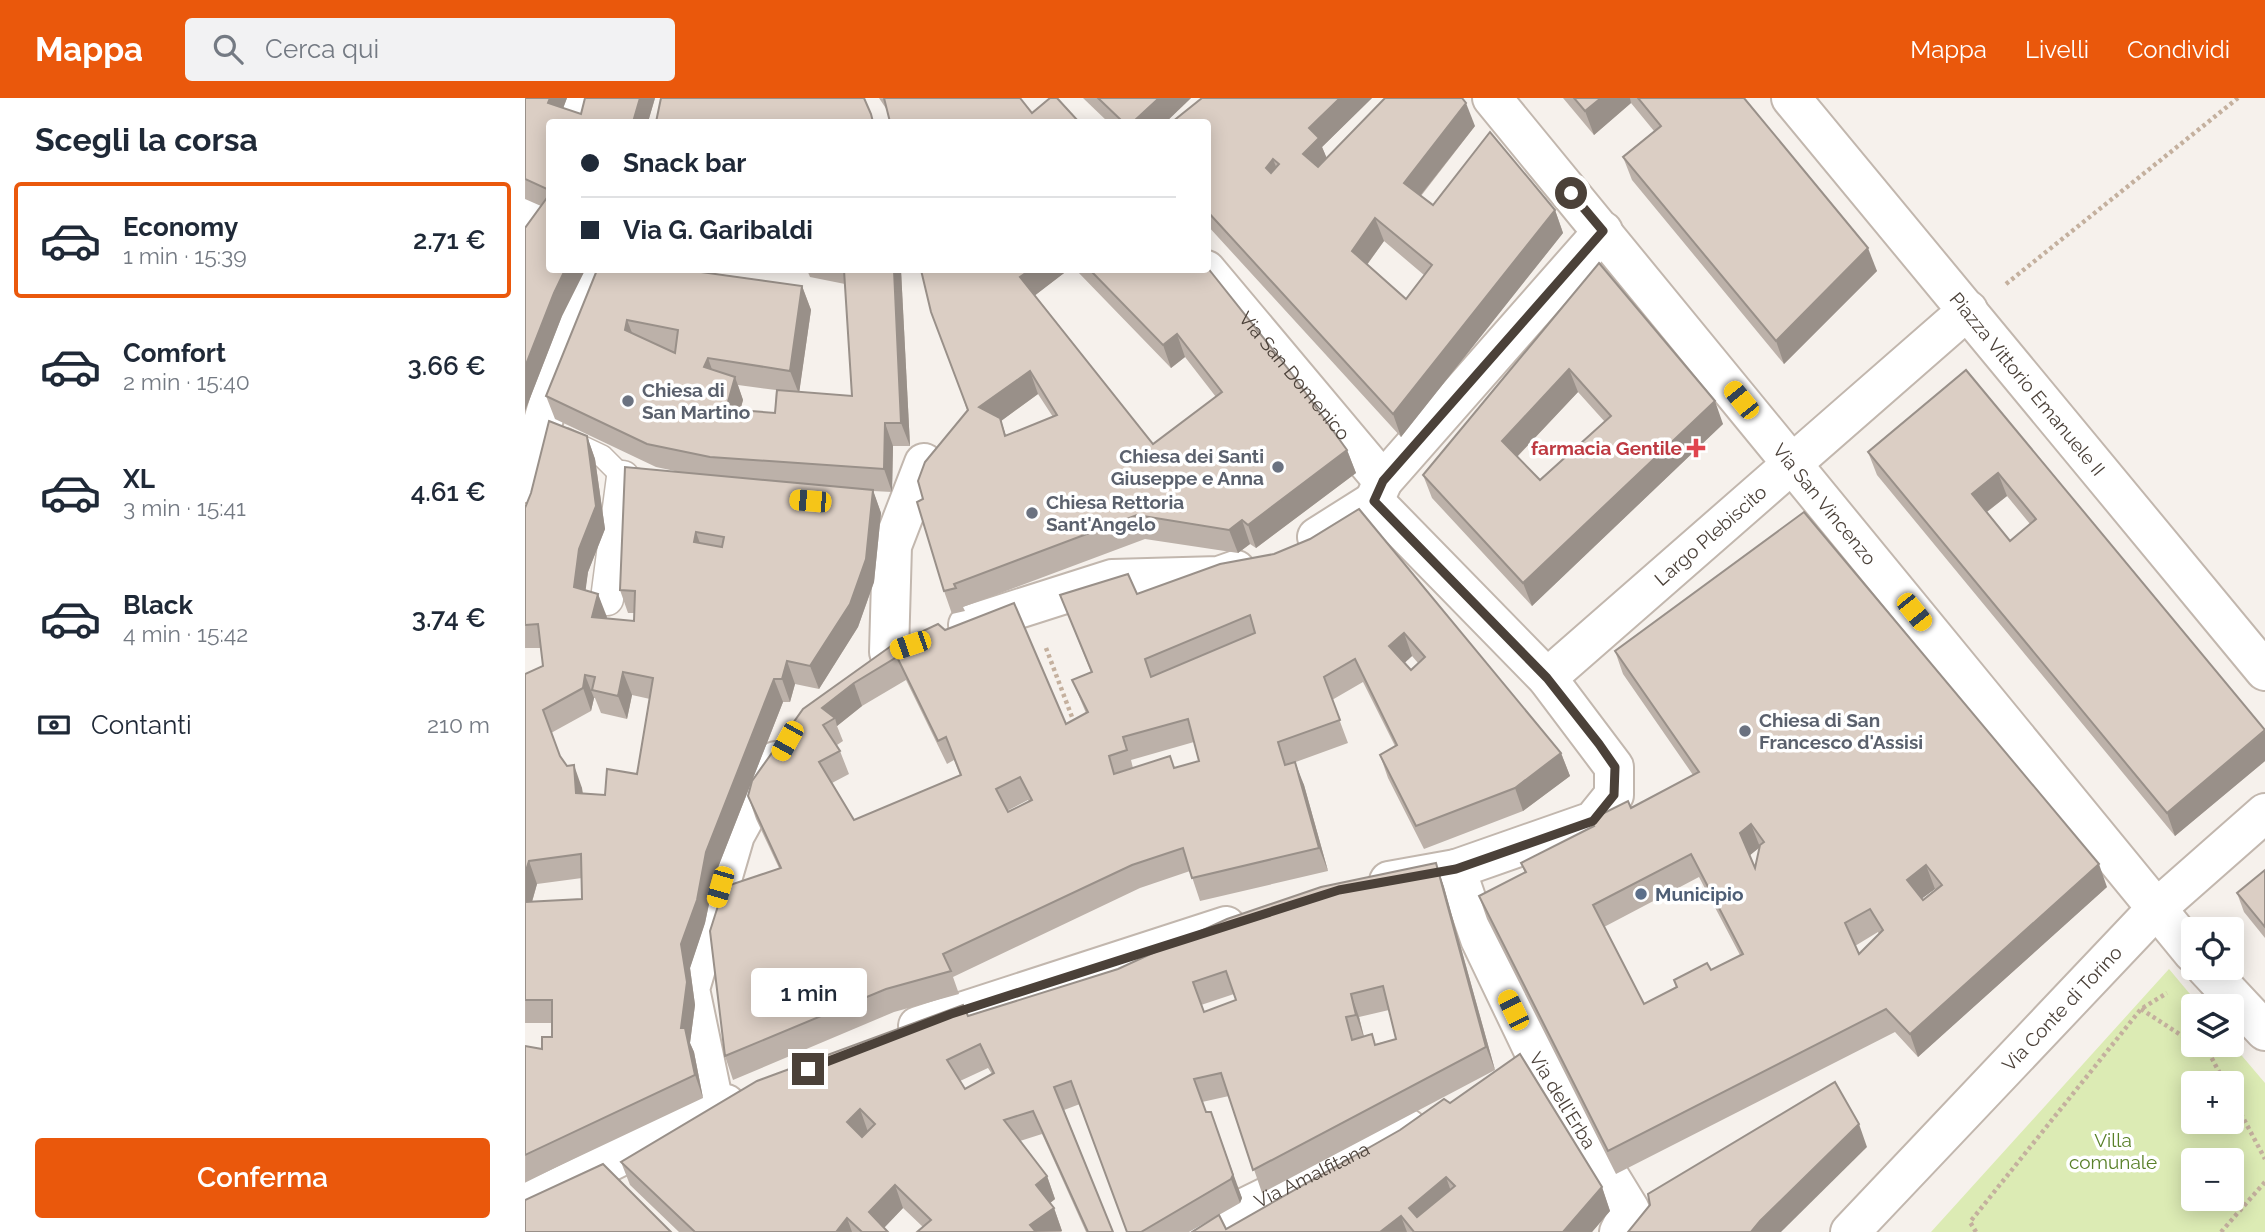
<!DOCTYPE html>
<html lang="it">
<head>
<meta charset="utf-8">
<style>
	body { margin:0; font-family:Raleway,sans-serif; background:#f2f2f3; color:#1f2937; height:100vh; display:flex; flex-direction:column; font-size:26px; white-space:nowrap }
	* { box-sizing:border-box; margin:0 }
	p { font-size:23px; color:#747a83 }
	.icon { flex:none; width:38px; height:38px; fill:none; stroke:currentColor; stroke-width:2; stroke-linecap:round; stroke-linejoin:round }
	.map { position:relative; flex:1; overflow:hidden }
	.sheet { display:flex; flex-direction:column; background:#fff; width:525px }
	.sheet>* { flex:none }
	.banner { position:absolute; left:21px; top:21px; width:665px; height:154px; border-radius:7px; box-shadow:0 4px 18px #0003; display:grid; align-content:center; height:154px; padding:0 35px; background:#fff }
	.tools { position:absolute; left:1656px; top:819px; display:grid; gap:14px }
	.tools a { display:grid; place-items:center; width:63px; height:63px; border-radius:7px; background:#fff; box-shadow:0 4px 18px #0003; font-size:35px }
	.end { position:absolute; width:32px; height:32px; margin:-16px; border:9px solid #4b4139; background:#fff; box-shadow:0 0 0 4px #fff }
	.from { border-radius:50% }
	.bubble { position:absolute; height:49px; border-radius:7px; background:#fff; box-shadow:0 4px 18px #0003; font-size:23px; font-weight:600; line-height:49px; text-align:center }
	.car { position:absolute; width:21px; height:42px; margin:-21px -10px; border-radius:9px; box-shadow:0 0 5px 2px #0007; background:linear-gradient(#f5c518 24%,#345 0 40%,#f5c518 0 76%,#345 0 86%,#f5c518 0) }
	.banner b { display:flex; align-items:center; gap:24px; height:66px; font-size:26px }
	.banner b+b { border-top:2px solid #e0e1e3 }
	.banner i { width:18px; height:18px; background:#1f2937 }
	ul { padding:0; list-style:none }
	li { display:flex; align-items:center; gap:21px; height:116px; margin:0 14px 10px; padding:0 21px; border:4px solid transparent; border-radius:7px }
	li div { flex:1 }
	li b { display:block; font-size:26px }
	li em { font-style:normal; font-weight:600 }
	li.on { border-color:#ea580c }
	li>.icon { width:63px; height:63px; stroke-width:1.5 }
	h2 { padding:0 35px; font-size:32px; line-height:84px }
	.pay { display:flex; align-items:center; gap:18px; height:77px; padding:0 35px; font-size:26px }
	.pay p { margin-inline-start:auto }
	.cta { display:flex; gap:14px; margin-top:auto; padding:14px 35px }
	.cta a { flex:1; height:80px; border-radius:7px; background:#ea580c; color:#fff; font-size:28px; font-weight:600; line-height:80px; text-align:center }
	header { display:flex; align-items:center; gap:42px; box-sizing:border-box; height:98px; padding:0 35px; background:#ea580c; color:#fff }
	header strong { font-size:33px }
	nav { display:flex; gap:38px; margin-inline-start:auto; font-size:24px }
	.search { width:490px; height:63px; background:#f2f2f3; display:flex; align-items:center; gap:18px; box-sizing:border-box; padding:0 24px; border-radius:7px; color:#747a83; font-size:26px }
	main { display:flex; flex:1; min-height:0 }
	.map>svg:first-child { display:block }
</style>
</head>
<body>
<header>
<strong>Mappa</strong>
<div class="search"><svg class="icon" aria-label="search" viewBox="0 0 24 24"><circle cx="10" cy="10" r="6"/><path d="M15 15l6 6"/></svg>Cerca qui</div>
<nav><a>Mappa</a><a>Livelli</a><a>Condividi</a></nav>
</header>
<main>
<section class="sheet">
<h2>Scegli la corsa</h2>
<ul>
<li class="on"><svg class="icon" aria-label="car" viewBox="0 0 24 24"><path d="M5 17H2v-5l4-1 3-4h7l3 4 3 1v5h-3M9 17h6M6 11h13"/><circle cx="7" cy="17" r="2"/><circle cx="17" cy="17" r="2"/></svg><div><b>Economy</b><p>1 min · 15:39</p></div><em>2.71 €</em></li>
<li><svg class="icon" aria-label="car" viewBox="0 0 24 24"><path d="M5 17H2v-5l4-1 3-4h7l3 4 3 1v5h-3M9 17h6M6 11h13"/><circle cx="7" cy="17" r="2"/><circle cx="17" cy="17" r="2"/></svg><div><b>Comfort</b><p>2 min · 15:40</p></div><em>3.66 €</em></li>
<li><svg class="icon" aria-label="car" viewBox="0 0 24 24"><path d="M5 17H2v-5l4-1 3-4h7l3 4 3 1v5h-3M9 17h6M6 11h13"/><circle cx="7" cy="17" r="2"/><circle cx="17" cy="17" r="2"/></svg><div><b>XL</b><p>3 min · 15:41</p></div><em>4.61 €</em></li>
<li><svg class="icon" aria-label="car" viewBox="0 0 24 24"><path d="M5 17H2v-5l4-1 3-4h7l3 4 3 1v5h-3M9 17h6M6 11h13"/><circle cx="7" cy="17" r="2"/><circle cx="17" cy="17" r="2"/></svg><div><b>Black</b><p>4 min · 15:42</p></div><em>3.74 €</em></li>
</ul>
<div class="pay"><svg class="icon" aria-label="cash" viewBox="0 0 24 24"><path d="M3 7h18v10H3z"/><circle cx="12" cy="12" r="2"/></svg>Contanti<p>210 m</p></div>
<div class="cta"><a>Conferma</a></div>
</section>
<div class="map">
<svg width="1740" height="1134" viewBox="0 0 1740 1134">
	<rect width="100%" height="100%" fill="#f6f1ec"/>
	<path fill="#dcebb4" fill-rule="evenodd" d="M1644 871 1675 908H1668V947L1706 945 1740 985V1134H1406ZM1668 985H1706V1024H1668ZM1668 1062H1706V1101H1668Z"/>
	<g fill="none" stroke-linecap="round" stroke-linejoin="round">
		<defs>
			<path id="service" d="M41 341 77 358 98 379 111 381"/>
			<path id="pedestrian" d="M82 501 98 379"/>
			<g id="minor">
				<path id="s1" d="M967 0 1668 855"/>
				<path id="s2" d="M1266 0 1740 573"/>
				<path d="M52 24 61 0"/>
				<path d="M0 131 14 107"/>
				<path id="s3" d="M681 172 858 383"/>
				<path d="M0 385 43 238 74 172"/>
				<path id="s4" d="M849 403 1022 580 1089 669V697L1068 723 931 771 955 841 1011 958 1105 1112 1094 1134"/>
				<path d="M849 403 858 383 1078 133"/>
				<path d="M792 439 849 403"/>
				<path d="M443 527 587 481 694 478 711 472"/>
				<path d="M364 554 367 448 399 365"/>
				<path id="s5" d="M1022 580 1443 212"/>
				<path d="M864 783 931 771"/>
				<path d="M1681 870 1740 933"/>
				<path d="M393 928 701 828"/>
				<path d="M190 1011 165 891 210 737 251 663"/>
				<path d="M0 1106 201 1006"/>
				<path id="s6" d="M670 1134 882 1030"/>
				<path id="s7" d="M1325 1134 1631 811 1740 715"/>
			</g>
		</defs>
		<use href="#service" stroke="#c2b7ae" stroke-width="24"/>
		<use href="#pedestrian" stroke="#c2b7ae" stroke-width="35"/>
		<use href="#minor" stroke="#c2b7ae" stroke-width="42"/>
		<g stroke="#c4b09e" stroke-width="4.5" stroke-dasharray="3.5 3.5" stroke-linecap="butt">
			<path d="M1481 186 1713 0"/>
			<path d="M521 550 550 627"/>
			<path d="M1616 911 1668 945"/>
			<path d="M1671 947 1684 955 1700 985"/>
			<path d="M1706 997 1740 1061"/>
			<path d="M1451 1134 1445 1124 1616 911 1642 895"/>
			<path d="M1696 1134 1740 1084"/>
		</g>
		<use href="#service" stroke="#fff" stroke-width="21"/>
		<use href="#pedestrian" stroke="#fff" stroke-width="32"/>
		<use href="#minor" stroke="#fff" stroke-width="38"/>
	</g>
	<g fill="#bcb1a9" fill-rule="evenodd">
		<path d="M0 0H42L38 10 56 16 130 0 123 24H24V172H60L37 218 0 313 16 108 0 101Z"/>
		<path d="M354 0H495L507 15 554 24 362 12Z"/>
		<path d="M558 0H666L641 24H583Z"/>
		<path d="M677 0H847L797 49 802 61 950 28 896 98 908 107 1030 112 1038 135 876 339 682 127V24ZM859 143 899 177 881 201 842 167Z"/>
		<path d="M1038 0H1219L1352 173 1259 266 1107 82 1098 59 1129 33 1106 5 1069 37Z"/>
		<path d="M1074 165 1198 326 1007 508 907 400 898 377ZM1053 294 1080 324 1015 382 992 359Z"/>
		<path d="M72 172 180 174 277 188 286 212 274 294 327 298 320 186 285 179 282 172H376L385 348H368L367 394 348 393 356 415 349 484 333 529 294 591 270 586 265 604H258L190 777 180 825 165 870 170 907 165 945 169 954 178 1000 0 1084V948L17 951 27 939V925H0V576L18 568 16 550H0V410L62 338 70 361 80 431 63 474 60 492 73 496 81 520 109 523V515H103L95 492 150 373 131 369 30 321 21 298ZM213 287 251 292 250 315 215 312 218 302ZM107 597 125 601 112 676 80 697 58 695 57 690 35 658 26 635 66 613 69 600H70L76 615 102 621ZM57 780V801L7 804 12 786Z"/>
		<path d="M396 172H543L510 197 628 346 691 299 660 259 646 270 551 172H682L822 352 831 375 731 450 725 446 713 455 620 441 438 509 440 513 427 516 419 493 398 401 442 312ZM513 296 528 319 481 338 476 323Z"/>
		<path d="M1441 272 1740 632V663L1650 738 1352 377 1343 354ZM1482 398 1505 426 1485 443 1462 414Z"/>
		<path d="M785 441 1036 655 1045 678 998 713 899 751 863 680 855 657 870 648 838 584 807 602 823 645 768 665 779 687 803 773 675 803 665 773 615 790 428 879 434 896 369 914 208 982 200 958 254 770 231 721 223 698 227 683 366 548 541 626 561 615 547 582 566 574 535 497 612 496 749 456ZM887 558 893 565 886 572 879 565ZM381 582 422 666 429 662 435 677 329 722 307 685 324 676 315 653 312 647 318 643 312 628 337 608ZM669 644 674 663 649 670 645 658 608 670 606 662ZM503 702 504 703 483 714 482 713Z"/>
		<path d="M1090 553 1582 789 1393 959 1370 934 1091 1076 962 821 954 798 1000 775 996 765 1068 728 1065 722 1106 710 1168 677 1098 576ZM1235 749 1230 770 1225 757ZM1174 779 1215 857 1186 872 1149 882 1152 889 1119 906 1079 829ZM1410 791 1411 792 1398 802 1397 800ZM1353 834 1354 836 1334 856 1330 848Z"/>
		<path d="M911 765 919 789 970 972 737 1095 704 998 677 1004 717 1100 715 1105 664 1134H602L555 1006 539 1012 588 1134H561L517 1036 495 1043 522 1078 530 1101 525 1105 529 1110 537 1133 536 1134H392L398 1129 378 1110 359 1130 363 1134H154L105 1087 96 1064 443 918 593 871ZM709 896 711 902 679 914 676 907ZM864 912 871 941 850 946 839 938 834 919ZM463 970 467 976 440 991 435 983Z"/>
		<path d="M1740 772V840L1719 814 1712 795Z"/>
		<path d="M875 1032 1077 1089 1085 1113 1067 1134H667L701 1131Z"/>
	</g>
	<g fill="#999089">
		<path d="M25 0H42L33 24 23 5Z"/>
		<path d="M115 0H130L123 24H108Z"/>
		<path d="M634 0H666L641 24H608Z"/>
		<path d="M815 0H847L797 49 803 63 786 79 778 56 784 30Z"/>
		<path d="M1076 0H1105L1106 5 1069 37 1060 13Z"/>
		<path d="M941 5 950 28 887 108 879 85Z"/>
		<path d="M748 61 757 84 741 70Z"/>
		<path d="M1030 112 1038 135 876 339 868 316Z"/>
		<path d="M850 120 859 143 835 176 827 153Z"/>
		<path d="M1343 150 1352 173 1259 266 1251 243Z"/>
		<path d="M40 172H60L37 218 0 313V269L29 195Z"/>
		<path d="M168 172H181L177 196Z"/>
		<path d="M369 172H376L385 348 376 325Z"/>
		<path d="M505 172H543L504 202 495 179Z"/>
		<path d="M277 188 286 212 274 296 265 273Z"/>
		<path d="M102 222 111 245 100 232Z"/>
		<path d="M652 236 660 259 646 270 638 247Z"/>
		<path d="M183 260 191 283 179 269Z"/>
		<path d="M1044 271 1053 294 985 366 977 343Z"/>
		<path d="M505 273 513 296 476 323 483 344 454 309Z"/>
		<path d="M210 279 218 302 209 334 201 311Z"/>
		<path d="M1190 303 1198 326 1007 508 998 485Z"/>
		<path d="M360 325 368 348 367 394 359 371Z"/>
		<path d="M62 338 70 361 80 431 63 474 58 512 49 489Z"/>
		<path d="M822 352 831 375 731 450 723 427Z"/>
		<path d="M1473 375 1482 398 1455 419 1447 396Z"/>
		<path d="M348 392 356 415 349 484 333 529 294 591 285 568Z"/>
		<path d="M717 422 725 446 713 455 704 432Z"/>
		<path d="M171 434 179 457 169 444Z"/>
		<path d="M73 496 82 519 76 542 67 519Z"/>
		<path d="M879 535 887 558 872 572 864 548Z"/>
		<path d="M262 563 270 586 265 604 257 581Z"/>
		<path d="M98 574 107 597 102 621 93 598Z"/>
		<path d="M60 577 69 600 66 613 58 590Z"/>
		<path d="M249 581 258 604 190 777 180 825 165 870 170 907 165 945 169 954 178 1000 170 977 156 930V846L181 754Z"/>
		<path d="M329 585 337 608 312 628 310 620 297 610Z"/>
		<path d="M1740 633V663L1650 738 1642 715Z"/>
		<path d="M1036 655 1045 678 998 713 990 690Z"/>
		<path d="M770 664 779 687 803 773 794 750Z"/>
		<path d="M49 667 57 690 59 718 51 695Z"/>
		<path d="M1226 726 1235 749 1224 758 1215 735Z"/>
		<path d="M4 763 12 786 0 828V776Z"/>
		<path d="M911 765 919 789 970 972 961 949Z"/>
		<path d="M1574 766 1582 789 1393 959 1385 936Z"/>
		<path d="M1401 767 1410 791 1391 805 1382 782Z"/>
		<path d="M826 896 834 919 839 940 831 917Z"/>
		<path d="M335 1011 343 1034 330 1047 322 1024Z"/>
		<path d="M686 1014 717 1100 715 1105 706 1081Z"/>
		<path d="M1334 1026 1342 1049 1256 1134H1226L1235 1123Z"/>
		<path d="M522 1078 530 1101 519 1110 511 1087Z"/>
		<path d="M921 1079 929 1102 892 1133 884 1110Z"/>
		<path d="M370 1087 378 1110 355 1134 344 1114Z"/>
		<path d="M1077 1089 1085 1113 1067 1134H1038Z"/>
		<path d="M529 1110 537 1133 507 1134 505 1127Z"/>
		<path d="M876 1118 882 1134H855Z"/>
		<path d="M322 1120 327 1134H311Z"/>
	</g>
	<g fill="#dbcec4" stroke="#999089" stroke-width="2" fill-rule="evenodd">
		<path d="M0 0H25L23 5 56 16 60 0H115L108 24H24V92L0 81Z"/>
		<path d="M136 0H339L346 16 348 24H131Z"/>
		<path d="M359 0H495L507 15 525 0H532L554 24H365Z"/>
		<path d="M573 0H634L608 24H598Z"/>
		<path d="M677 0H815L784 30 794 40 778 56 793 69 860 0H937L941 5 879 85 908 107 965 34 1030 112 868 316 682 113V24H647ZM748 61 754 66 746 75 741 70ZM850 120 907 167 881 201 827 153Z"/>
		<path d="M1049 0H1076L1060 13Z"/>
		<path d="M1113 0H1219L1343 150 1251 243 1098 59 1136 28Z"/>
		<path d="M24 97V172H40L29 195 0 269V130Z"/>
		<path d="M1074 165 1190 303 998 485 898 377ZM1044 271 1086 318 1015 382 977 343Z"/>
		<path d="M682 169 764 272 822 352 723 427 717 422 704 432 612 417 429 486 431 490 419 493 392 404 398 401 393 383 400 364 443 312 406 214 396 172H505L495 179 628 346 697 294 652 236 638 247 565 172H682ZM505 273 532 317 480 338 475 320 454 309Z"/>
		<path d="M72 172H168V173L277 188 265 273 183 260 179 269 210 279 201 311 250 315 252 292 327 298 319 172H369L376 325H360L359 371 185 359 122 346 21 298ZM102 222 153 232 150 255 100 232Z"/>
		<path d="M1441 272 1740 632 1642 715 1343 354ZM1473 375 1511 421 1485 443 1447 396Z"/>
		<path d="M24 323 62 338 71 408 54 451 49 489 73 496 67 519 109 523 110 493 95 492 100 369 348 392 341 461 325 506 285 568 262 563 257 581H249L181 754 172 802 156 846 162 884 156 930H160L170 977 0 1057V948L17 951V939H27V902H0V804L57 801 56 756 4 763 0 776V576L18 568 13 526 0 527V410L6 395ZM171 434 199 439 197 449 169 444ZM98 574 128 580 112 676 82 671 80 697 51 695 49 667 42 668 35 658 18 612 58 590 60 577 70 579 67 592 93 598Z"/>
		<path d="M834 411 1036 655 990 690 891 728 855 657 872 647 830 561 799 579 815 622 753 644 760 667 770 664 794 750 667 780 658 750 607 767 418 856 426 873 361 891 200 958 185 833 199 789 256 770 223 698 227 683 278 611 366 548 413 526 420 532 489 505 541 626 563 614 547 582 567 574 535 497 603 476 612 496 695 466 749 456 785 441ZM725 517 730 535 626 579 620 561ZM879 535 900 559 886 572 864 548ZM372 559 413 643 421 639 436 677 329 722 294 664 315 653 298 627 310 620 297 610 329 585ZM663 621 674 663 649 670 645 658 589 676 584 658 602 652 598 639ZM495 679 507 702 483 714 471 691Z"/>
		<path d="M1279 414 1574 766 1385 936 1361 911 1083 1053 954 798 1001 774 996 765 1069 728 1065 722 1103 703 1106 710 1174 674 1090 553ZM1226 726 1239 744 1235 747 1230 770 1215 735ZM1166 756 1218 856 1186 872 1182 865 1149 882 1152 889 1119 906 1068 807ZM1401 767 1417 787 1398 802 1382 782ZM1345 811 1358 832 1334 856 1320 825Z"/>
		<path d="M911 765 961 949 728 1072 696 975 669 981 681 1014H686L708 1077 706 1081 616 1134H602L546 983 529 989 588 1134H563L508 1013 479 1022 522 1078 511 1087 529 1110 505 1127 511 1134H392L406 1122 370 1087 344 1114 363 1134H337L322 1120 311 1134H170L96 1064 232 983 438 907 443 918 593 871 702 821 796 789ZM701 873 711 902 679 914 668 884ZM858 888 871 941 850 947 847 936 827 942 821 919 831 917 826 896ZM455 946 469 975 440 991 422 962ZM335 1011 350 1026 337 1039 322 1024Z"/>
		<path d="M1740 772V829L1712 795Z"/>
		<path d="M995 956 1077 1089 1038 1134H889L876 1118 855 1134H667L694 1117 701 1131 875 1032 919 1001 925 1005ZM921 1079 930 1088 892 1119 884 1110Z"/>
		<path d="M1310 984 1334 1026 1235 1123 1226 1134H1103L1125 1107 1123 1096Z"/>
		<path d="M78 1066 146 1134H0V1102Z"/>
	</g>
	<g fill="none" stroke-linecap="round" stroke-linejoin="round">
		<path stroke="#4b4139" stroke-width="9" d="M283 971 426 916 814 792 931 771 1068 723 1089 697 1090 669 1074 646 1022 580 849 403 858 383 1078 133 1046 95"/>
	</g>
	<g fill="#6b7280" stroke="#fff" stroke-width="2.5">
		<circle cx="103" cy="303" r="7"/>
		<circle cx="753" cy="369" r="7"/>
		<circle cx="507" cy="415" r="7"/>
		<circle cx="1220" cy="633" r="7"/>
	</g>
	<path fill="#e0444e" stroke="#fff" stroke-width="2.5" d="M1167.5 339.5h7v7h7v7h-7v7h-7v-7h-7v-7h7z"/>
	<circle fill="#5c6f8a" stroke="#fff" stroke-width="2.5" cx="1116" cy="796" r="7"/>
	<g text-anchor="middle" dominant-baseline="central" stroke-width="7" stroke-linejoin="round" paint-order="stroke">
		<g font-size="19" fill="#4b4139" stroke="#fff">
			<text stroke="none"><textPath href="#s3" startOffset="138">Via San Domenico</textPath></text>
			<text stroke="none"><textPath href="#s2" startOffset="371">Piazza Vittorio Emanuele II</textPath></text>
			<text stroke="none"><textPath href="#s1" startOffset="525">Via San Vincenzo</textPath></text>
			<text stroke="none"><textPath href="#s5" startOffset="217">Largo Plebiscito</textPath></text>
			<text stroke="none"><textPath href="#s7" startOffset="308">Via Conte di Torino</textPath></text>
			<text stroke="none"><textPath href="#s4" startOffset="821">Via dell'Erba</textPath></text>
			<text stroke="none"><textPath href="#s6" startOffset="130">Via Amalfitana</textPath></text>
		</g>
		<g font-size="19" font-weight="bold" fill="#5b616d" stroke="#fff" text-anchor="start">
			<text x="117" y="292">Chiesa di<tspan x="117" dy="22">San Martino</tspan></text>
			<text x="739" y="358" text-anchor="end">Chiesa dei Santi<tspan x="739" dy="22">Giuseppe e Anna</tspan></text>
			<text x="521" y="404">Chiesa Rettoria<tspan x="521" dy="22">Sant'Angelo</tspan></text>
			<text x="1234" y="622">Chiesa di San<tspan x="1234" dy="22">Francesco d'Assisi</tspan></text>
		</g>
		<g font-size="19" font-weight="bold" fill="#be3a42" stroke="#fff" text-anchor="end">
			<text x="1157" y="350">farmacia Gentile</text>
		</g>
		<g font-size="19" font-weight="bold" fill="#4e5e75" stroke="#fff" text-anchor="start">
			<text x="1130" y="796">Municipio</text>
		</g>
		<g font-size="19" fill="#598029" stroke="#fff">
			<text x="1588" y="1042">Villa<tspan x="1588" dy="22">comunale</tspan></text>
		</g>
	</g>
</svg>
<div class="tools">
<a><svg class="icon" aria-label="locate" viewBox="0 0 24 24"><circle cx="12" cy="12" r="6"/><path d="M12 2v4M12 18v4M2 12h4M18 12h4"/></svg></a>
<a><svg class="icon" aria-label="layers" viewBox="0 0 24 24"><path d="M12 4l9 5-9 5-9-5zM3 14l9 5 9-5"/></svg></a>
<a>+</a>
<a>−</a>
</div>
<i class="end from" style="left:1046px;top:95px"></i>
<i class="end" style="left:283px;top:971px"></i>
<div class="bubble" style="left:226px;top:870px;width:116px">1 min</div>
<i class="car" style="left:1216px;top:302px;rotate:321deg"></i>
<i class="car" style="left:285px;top:403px;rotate:275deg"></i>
<i class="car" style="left:1389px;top:514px;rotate:141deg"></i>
<i class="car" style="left:385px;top:547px;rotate:251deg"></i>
<i class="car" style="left:262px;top:643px;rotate:209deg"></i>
<i class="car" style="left:195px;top:789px;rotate:196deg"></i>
<i class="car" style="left:988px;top:912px;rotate:334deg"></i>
<div class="banner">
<b><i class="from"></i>Snack bar</b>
<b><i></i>Via G. Garibaldi</b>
</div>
</div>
</main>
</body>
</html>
